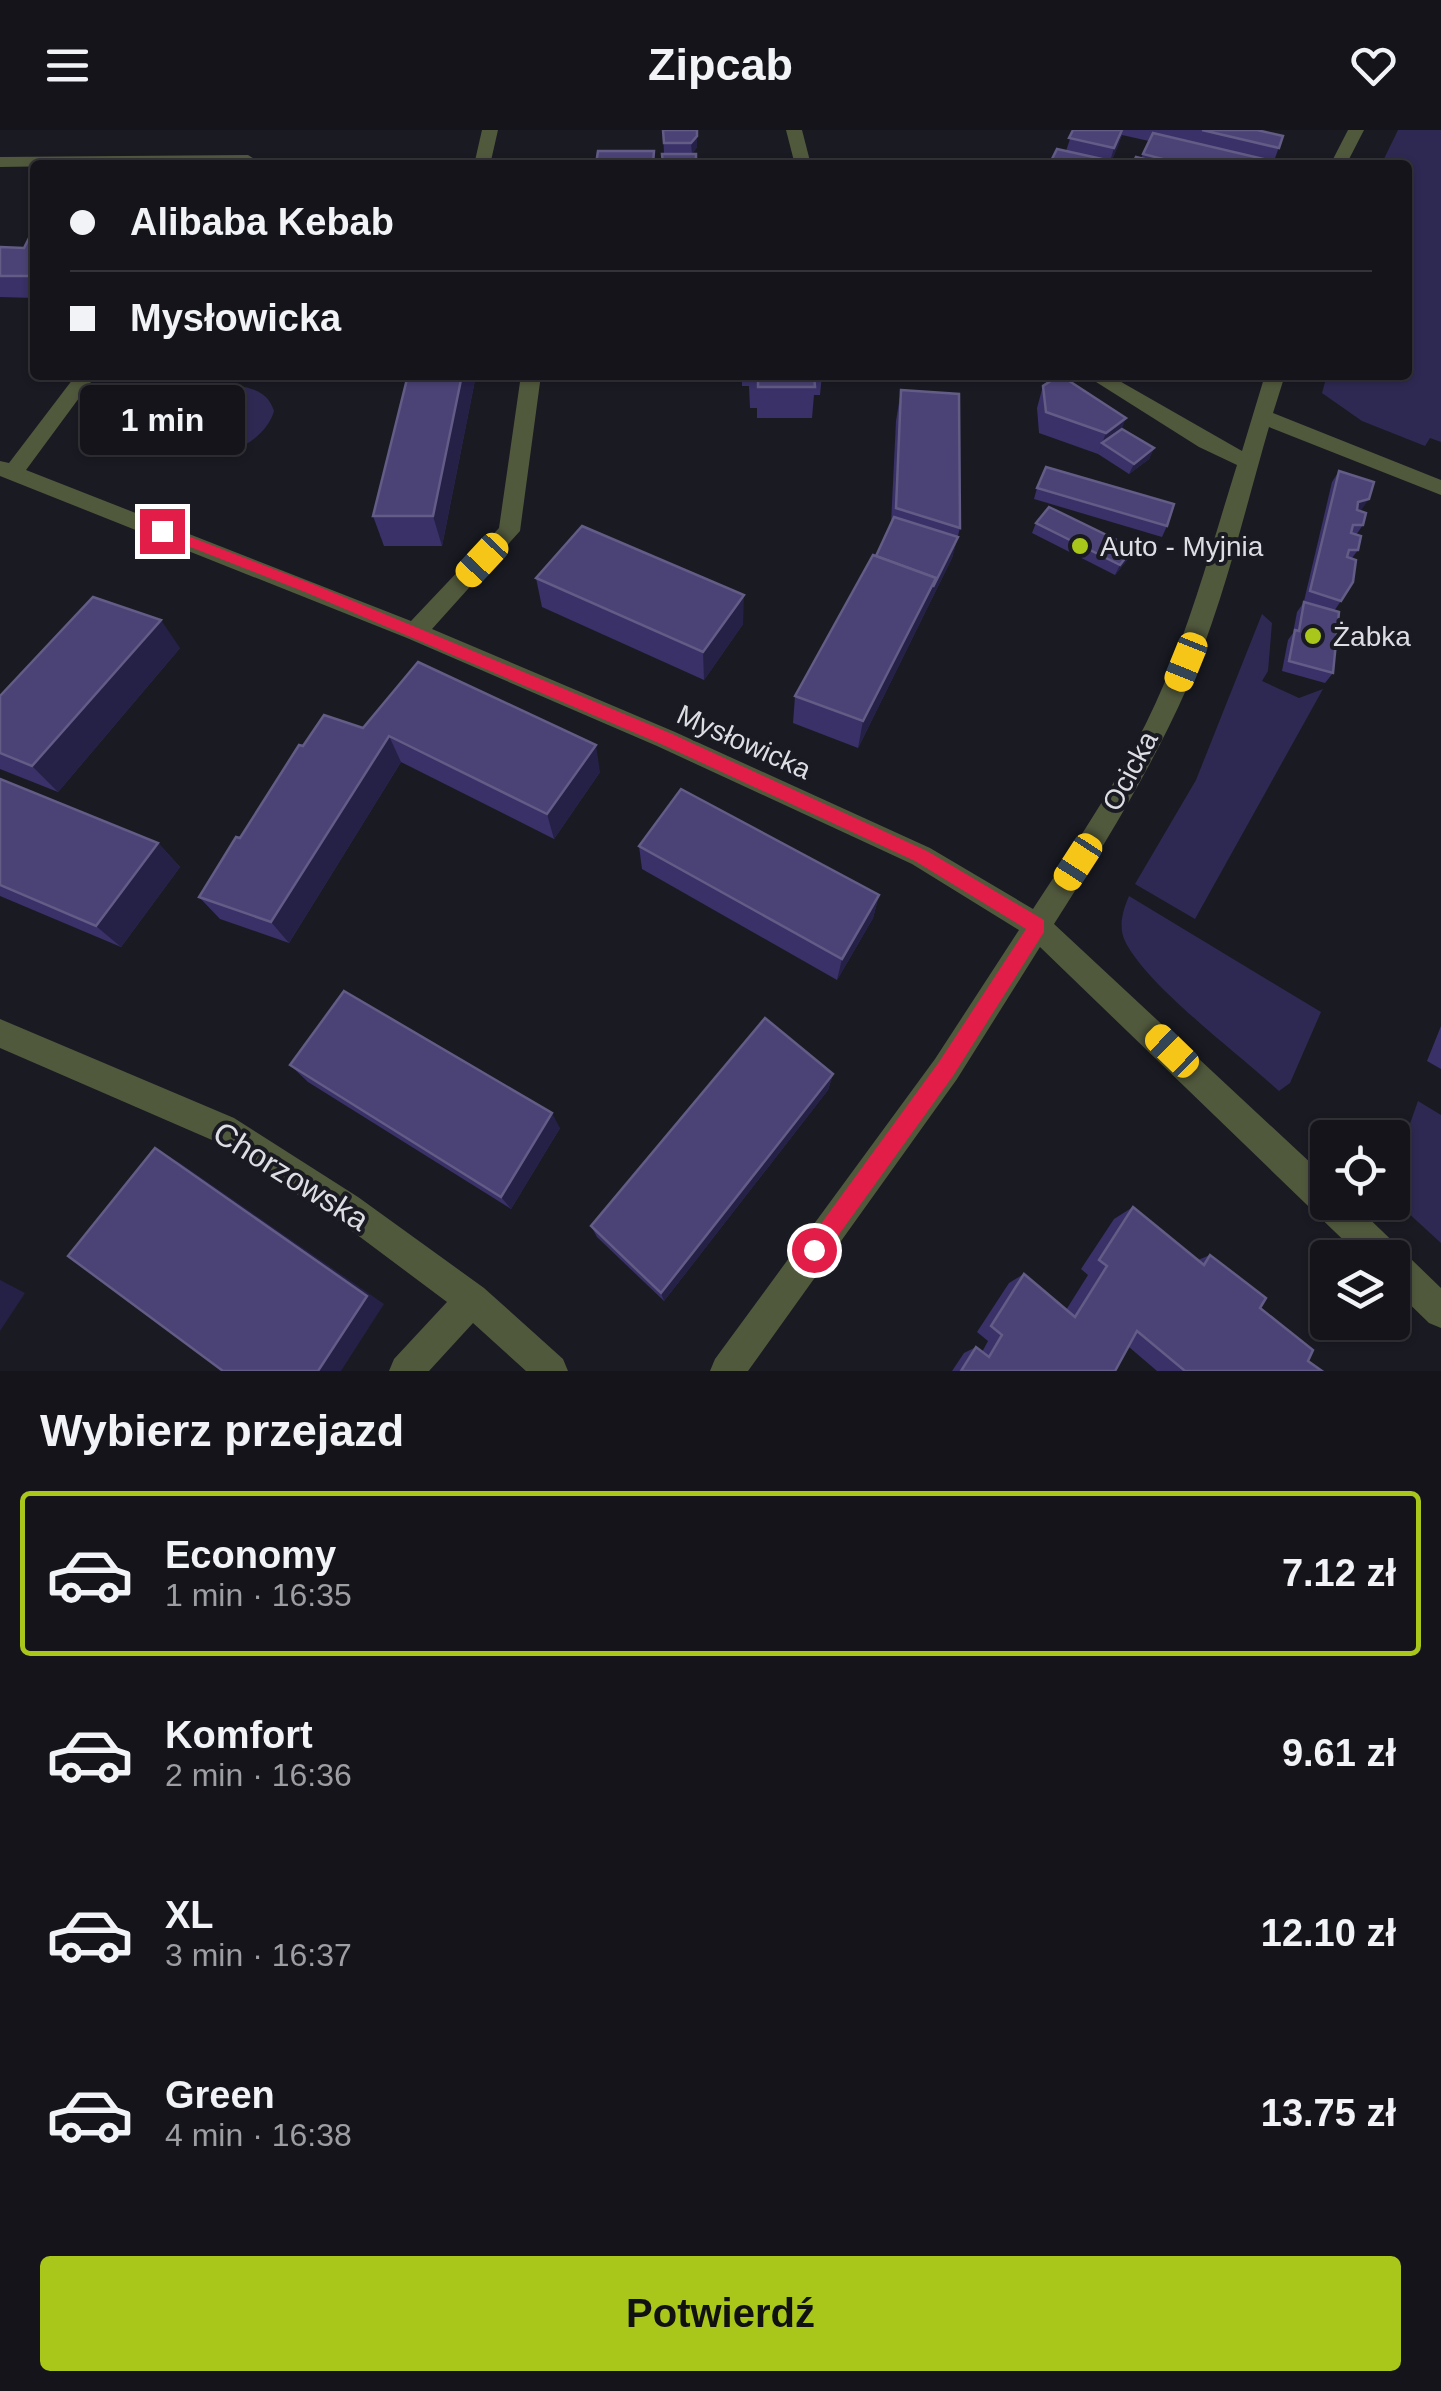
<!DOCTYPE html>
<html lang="pl">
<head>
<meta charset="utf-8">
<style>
	body { margin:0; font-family:Helvetica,sans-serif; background:#1d1d23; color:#f1f3f6; height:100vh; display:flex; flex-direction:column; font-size:38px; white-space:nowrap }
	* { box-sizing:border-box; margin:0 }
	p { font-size:32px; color:#9d9ea2 }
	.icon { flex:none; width:55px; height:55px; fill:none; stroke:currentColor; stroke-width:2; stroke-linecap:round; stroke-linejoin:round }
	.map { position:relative; height:1241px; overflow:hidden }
	.sheet { display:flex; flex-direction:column; background:#14141a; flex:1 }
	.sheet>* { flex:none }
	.top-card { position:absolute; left:30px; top:30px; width:1382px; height:220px; border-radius:10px; box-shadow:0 2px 8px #0004,0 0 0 2px #333339; display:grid; align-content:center; height:220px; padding:0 40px; background:#14141a }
	.fabs { position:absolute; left:1310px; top:990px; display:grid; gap:20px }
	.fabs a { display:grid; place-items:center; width:100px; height:100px; border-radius:10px; background:#14141a; box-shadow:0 2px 8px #0004,0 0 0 2px #333339; font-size:50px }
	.end { position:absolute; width:45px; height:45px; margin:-22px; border:12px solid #e11d48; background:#fff; box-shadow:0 0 0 5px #fff }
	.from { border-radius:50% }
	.bubble { position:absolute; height:70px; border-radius:10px; background:#14141a; box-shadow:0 2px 8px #0004,0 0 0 2px #333339; font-size:32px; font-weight:700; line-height:70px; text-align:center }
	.car { position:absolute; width:30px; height:60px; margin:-30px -15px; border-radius:12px; box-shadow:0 0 8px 2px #0007; background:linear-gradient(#f5c518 24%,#345 0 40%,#f5c518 0 76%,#345 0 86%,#f5c518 0) }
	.top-card b { display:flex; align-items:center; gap:35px; height:95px; font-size:38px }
	.top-card b+b { border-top:2px solid #333339 }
	.top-card i { width:25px; height:25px; background:#f1f3f6 }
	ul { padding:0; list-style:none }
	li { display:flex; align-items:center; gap:30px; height:165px; margin:0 20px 15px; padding:0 20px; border:5px solid transparent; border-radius:10px }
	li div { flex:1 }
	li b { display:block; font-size:38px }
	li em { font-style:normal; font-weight:700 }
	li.current { border-color:#a9c71b }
	li>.icon { width:90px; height:90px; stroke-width:1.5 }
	h2 { padding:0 40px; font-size:45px; line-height:120px }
	.button { display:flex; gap:20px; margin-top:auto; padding:20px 40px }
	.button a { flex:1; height:115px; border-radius:10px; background:#a9c71b; color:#111; font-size:40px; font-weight:700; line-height:115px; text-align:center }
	header { display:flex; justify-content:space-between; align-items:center; height:130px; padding:0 40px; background:#14141a; font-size:45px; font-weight:700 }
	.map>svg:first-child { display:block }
</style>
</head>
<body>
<header><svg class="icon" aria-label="menu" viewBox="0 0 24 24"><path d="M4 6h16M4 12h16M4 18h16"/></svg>Zipcab<svg class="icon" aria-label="heart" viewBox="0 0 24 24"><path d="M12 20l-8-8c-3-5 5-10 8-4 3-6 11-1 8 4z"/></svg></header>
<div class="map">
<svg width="1441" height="1241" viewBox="0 0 1441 1241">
	<rect width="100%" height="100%" fill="#1a1a23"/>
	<g fill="#2e2952">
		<path d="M1398 0H1441V312L1430 308 1425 316 1362 291 1322 263 1327 245H1408V35H1381Z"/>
		<path d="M234 255C253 258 268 262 274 281 263 321 190 345 168 303 170 269 205 258 234 255Z"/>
		<path d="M1262 484 1272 493 1268 541 1262 551 1299 568 1323 559 1195 789 1135 754 1196 650Z"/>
		<path d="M1129 766 1321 882 1290 953 1279 961C1240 925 1146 855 1125 811 1118 796 1123 780 1129 766Z"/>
		<path d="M1418 971 1441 985V1113L1393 1069V1042Z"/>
	</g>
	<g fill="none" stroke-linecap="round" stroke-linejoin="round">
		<g fill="#51593d" fill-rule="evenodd">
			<path d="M482 0H498L490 35H474Z"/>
			<path d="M786 0H802L811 35H795Z"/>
			<path d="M1348 0H1364L1346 35H1330Z"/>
			<path d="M248 25 256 30 254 33 0 37V27Z"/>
			<path d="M76 245H96L26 340 411 491 499 398 521 245H541L520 401 432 499 675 602 930 718 1033 779C1080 707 1131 633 1164 554 1194 483 1214 408 1237 335L1199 317 1085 245H1109L1242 321 1265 245H1285L1273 283 1441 350V365L1269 297C1244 383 1223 476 1186 560 1150 641 1102 719 1054 794L1328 1049V1072H1352L1441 1158V1198L1429 1193 1392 1157V1128H1362L1040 817 957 949 748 1241H710L715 1229 935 929 1019 800 912 734 657 616 407 508 0 346V331L9 333Z"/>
			<path d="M0 889 234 988 358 1067 484 1158 563 1229 568 1241H526L473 1193 429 1241H389L394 1229 447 1172 336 1089 212 1010 0 918Z"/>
		</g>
	</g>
	<g fill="#393167">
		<path d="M663 0H697V17L692 24H664Z"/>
		<path d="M1073 0H1257L1283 6 1274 31 1275 35H1132L1141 28 1149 11 1122 5 1110 35H1049L1066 21Z"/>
		<path d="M35 96V168L0 167V117L24 118Z"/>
		<path d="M408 245H476L442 416H384L373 386Z"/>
		<path d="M742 245H822L820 265H814L812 288H757V278H750L749 256H742Z"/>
		<path d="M1043 256 1122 299 1154 318 1149 329 1129 344 1098 324 1039 303 1037 278Z"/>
		<path d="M901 260 960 398 952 428 858 618 793 593 795 566 876 426 891 394 896 291Z"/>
		<path d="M1339 341 1362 379 1357 381 1363 395 1356 405 1358 420 1352 428 1341 471 1334 481 1304 471 1332 352Z"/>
		<path d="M1037 358 1167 396 1162 407 1034 369Z"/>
		<path d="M1036 393 1133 418 1128 429 1115 445 1032 403Z"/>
		<path d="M536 448 743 494 704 550 542 477Z"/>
		<path d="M1304 472 1333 543 1325 553 1282 541 1288 510 1293 503 1297 482Z"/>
		<path d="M180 518 58 662 0 639V566Z"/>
		<path d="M363 598 600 642 554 709 401 632 289 813 220 789 199 767 303 616Z"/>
		<path d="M0 649 158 713 180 737 121 817 0 766Z"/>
		<path d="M639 716 879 765 873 788 837 850 642 739Z"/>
		<path d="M1441 896V939L1427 931Z"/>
		<path d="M290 935 560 998 511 1079 308 952Z"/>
		<path d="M833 944 828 960 664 1171 597 1107 591 1096Z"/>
		<path d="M1133 1077 1198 1130 1210 1125 1308 1231 1322 1241H1157L1129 1217 1115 1241H952L964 1223 976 1217 982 1222 988 1211 977 1202 1009 1153 1024 1144 1066 1180 1088 1145 1081 1139 1114 1089Z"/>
	</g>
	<g fill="#252046">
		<path d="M1123 0 1118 17 1109 35 1114 18Z"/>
		<path d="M697 6V17L692 24 691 13Z"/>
		<path d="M462 245H476L442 416 433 386Z"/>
		<path d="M1126 288 1118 309 1102 313 1098 324 1106 303Z"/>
		<path d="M1154 318 1149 329 1129 344 1134 334Z"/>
		<path d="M1369 369 1362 379 1351 383 1358 372Z"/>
		<path d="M958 407 952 428 858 618 863 591Z"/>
		<path d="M1133 418 1128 429 1115 445 1120 435Z"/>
		<path d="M744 465 743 494 704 550 703 522Z"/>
		<path d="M161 490 180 518 58 662 32 636Z"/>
		<path d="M389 606 401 632 289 813 271 792Z"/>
		<path d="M596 615 600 642 554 709 547 684Z"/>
		<path d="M158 713 180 737 121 817 96 796Z"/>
		<path d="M879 765 873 788 837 850 842 829Z"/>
		<path d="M833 944 828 960 664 1171 661 1163Z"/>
		<path d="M552 983 560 998 511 1079 501 1067Z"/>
		<path d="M155 1018 180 1033 384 1174 341 1241H318Z"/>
		<path d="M0 1150 25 1163 0 1201Z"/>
	</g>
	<g fill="#4b4375" stroke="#625c86" stroke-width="2.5">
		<path d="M663 0H697V6L691 13H664Z"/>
		<path d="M1073 0H1122L1114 18 1069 8Z"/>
		<path d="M1202 0H1257L1283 6 1279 18Z"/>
		<path d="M1153 3 1276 32 1275 35H1186L1143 24Z"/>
		<path d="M1057 19 1107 30 1104 35H1049Z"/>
		<path d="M598 21H654L653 34H596Z"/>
		<path d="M662 24H696V34L663 35Z"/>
		<path d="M1136 27 1169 35H1132Z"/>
		<path d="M35 96V146H0V117L24 118Z"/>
		<path d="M408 245H462L433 386H373Z"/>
		<path d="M750 245H814L815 257H758V247L750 246Z"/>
		<path d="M1060 245 1126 288 1106 303 1046 282 1043 256Z"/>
		<path d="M901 260 959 264 960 398 896 378Z"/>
		<path d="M1122 299 1154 318 1134 334 1102 313Z"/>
		<path d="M1046 337 1174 374 1167 396 1037 358Z"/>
		<path d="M1339 341 1374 352 1369 369 1358 372 1357 380 1366 383 1363 395H1353L1351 403 1361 406 1358 420H1349L1347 427 1356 430 1353 452 1341 471 1310 461Z"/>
		<path d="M1049 377 1133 418 1120 435 1036 393Z"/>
		<path d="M894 387 958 407 933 457 936 448 876 426Z"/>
		<path d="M582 396 744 465 703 522 536 448Z"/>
		<path d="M873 425 936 448 863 591 795 566Z"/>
		<path d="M93 467 161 490 32 636 0 623V566Z"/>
		<path d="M1304 472 1339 482 1333 543 1289 531 1295 500 1299 501Z"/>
		<path d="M418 532 596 615 547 684 389 606 271 792 199 767 236 707 240 708 299 615 303 616 324 585 363 598Z"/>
		<path d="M0 649 158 713 96 796 0 755Z"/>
		<path d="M681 659 879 765 842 829 639 716Z"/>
		<path d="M344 861 552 983 501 1067 290 935Z"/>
		<path d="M765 888 833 944 661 1163 591 1096Z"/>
		<path d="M155 1018 367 1166 318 1241H223L68 1126Z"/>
		<path d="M1133 1077 1204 1135 1210 1125 1266 1168 1260 1178 1313 1220 1308 1231 1322 1241H1185L1137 1201 1115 1241H961L976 1217 989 1227 1002 1205 991 1196 1024 1144 1075 1187 1107 1136 1099 1130Z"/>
	</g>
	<path fill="#e11d48" d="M162 396 315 455 672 604 927 721 1044 790V802L953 946 822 1128 814 1131 807 1128 804 1120 807 1113 939 932 1026 799 915 731 661 614 305 462 157 404 155 401Z"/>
	<g fill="#a9c71b" stroke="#1a1a23" stroke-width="4">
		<circle cx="1080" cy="416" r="10"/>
		<circle cx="1313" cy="506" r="10"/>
	</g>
	<g text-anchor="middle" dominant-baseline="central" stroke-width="8" stroke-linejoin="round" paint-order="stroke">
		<g font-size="28" fill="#dddde4" stroke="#1a1a23" text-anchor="start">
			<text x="1100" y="416">Auto - Myjnia</text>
			<text x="1333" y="506">Żabka</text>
		</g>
		<g font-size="28" fill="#dddde4" stroke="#1a1a23">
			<text transform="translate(744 612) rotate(24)">Mysłowicka</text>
			<text transform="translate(1130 641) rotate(-62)">Ocicka</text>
		</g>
		<g font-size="32" fill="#dddde4" stroke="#1a1a23">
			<text transform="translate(291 1046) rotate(32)">Chorzowska</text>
		</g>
	</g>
</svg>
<div class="fabs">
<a><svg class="icon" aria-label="locate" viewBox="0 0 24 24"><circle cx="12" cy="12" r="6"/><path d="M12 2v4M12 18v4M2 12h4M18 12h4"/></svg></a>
<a><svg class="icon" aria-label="layers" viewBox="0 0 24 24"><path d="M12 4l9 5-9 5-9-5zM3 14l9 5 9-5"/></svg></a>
</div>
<i class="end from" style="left:814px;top:1120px"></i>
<i class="end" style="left:162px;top:401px"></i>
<div class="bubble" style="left:80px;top:255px;width:165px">1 min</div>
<i class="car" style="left:482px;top:430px;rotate:223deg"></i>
<i class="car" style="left:1186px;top:532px;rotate:202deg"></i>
<i class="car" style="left:1078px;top:732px;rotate:213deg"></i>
<i class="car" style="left:1172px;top:921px;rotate:314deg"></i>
<div class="top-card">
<b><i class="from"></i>Alibaba Kebab</b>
<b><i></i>Mysłowicka</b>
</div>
</div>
<section class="sheet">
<h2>Wybierz przejazd</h2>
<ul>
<li class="current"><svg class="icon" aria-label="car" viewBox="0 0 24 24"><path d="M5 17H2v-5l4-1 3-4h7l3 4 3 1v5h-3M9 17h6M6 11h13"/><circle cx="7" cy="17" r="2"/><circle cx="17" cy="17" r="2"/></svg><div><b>Economy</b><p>1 min · 16:35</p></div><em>7.12 zł</em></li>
<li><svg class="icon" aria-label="car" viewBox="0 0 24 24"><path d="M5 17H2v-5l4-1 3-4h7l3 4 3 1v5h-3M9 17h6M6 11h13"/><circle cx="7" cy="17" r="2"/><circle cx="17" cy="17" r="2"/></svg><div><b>Komfort</b><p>2 min · 16:36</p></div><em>9.61 zł</em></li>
<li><svg class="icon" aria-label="car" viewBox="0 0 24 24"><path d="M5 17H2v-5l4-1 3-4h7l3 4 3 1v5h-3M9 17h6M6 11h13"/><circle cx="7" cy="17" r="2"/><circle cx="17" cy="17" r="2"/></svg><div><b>XL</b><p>3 min · 16:37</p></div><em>12.10 zł</em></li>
<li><svg class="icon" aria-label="car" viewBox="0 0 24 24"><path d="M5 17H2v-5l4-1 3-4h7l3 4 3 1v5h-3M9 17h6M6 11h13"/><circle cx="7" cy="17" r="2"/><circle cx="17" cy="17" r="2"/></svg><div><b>Green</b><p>4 min · 16:38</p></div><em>13.75 zł</em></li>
</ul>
<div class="button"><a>Potwierdź</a></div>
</section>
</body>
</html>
